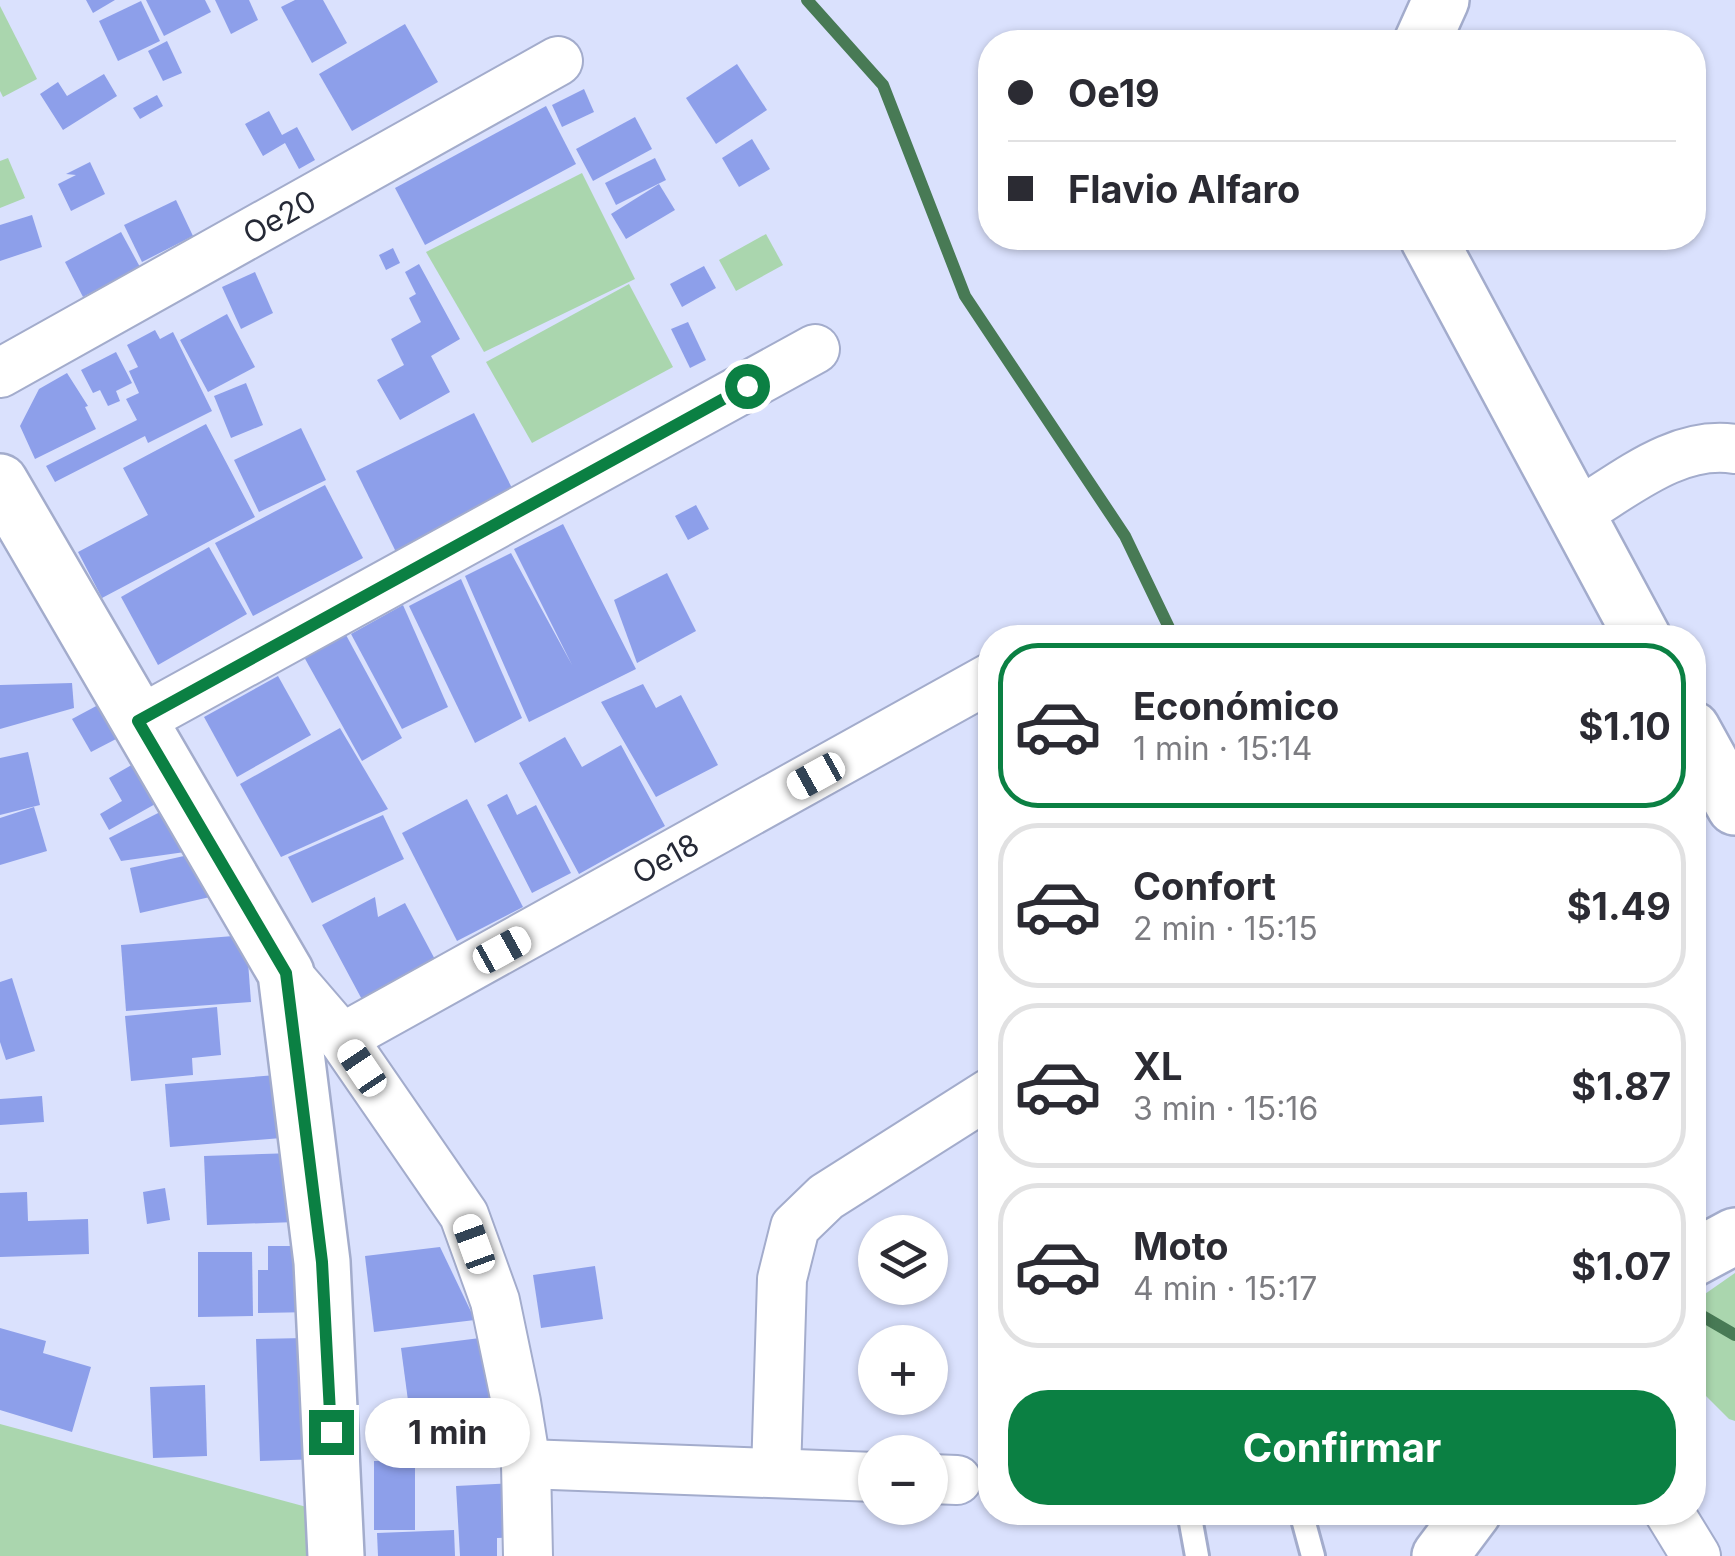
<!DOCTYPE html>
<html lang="es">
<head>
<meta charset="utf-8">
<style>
	body { margin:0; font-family:Inter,sans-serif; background:#f7f7f7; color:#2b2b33; height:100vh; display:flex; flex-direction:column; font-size:38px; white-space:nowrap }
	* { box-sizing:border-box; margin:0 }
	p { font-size:32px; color:#7c7c81 }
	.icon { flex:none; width:55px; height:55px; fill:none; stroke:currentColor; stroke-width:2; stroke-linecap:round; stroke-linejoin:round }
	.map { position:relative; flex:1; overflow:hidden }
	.side { position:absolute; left:978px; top:625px; width:728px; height:900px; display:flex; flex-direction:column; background:#fff; border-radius:40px; box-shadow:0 2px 8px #0004 }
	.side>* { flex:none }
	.guide { position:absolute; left:978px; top:30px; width:728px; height:220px; border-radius:40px; box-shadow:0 2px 8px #0004; display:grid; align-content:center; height:220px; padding:0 30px; background:#fff }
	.buttons { position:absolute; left:858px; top:1215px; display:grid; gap:20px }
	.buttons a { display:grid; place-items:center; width:90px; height:90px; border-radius:50%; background:#fff; box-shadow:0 2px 8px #0004; font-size:50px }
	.end { position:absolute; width:45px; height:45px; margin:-22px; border:12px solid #0b8043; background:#fff; box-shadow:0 0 0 5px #fff }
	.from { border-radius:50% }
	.bubble { position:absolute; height:70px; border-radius:35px; background:#fff; box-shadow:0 2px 8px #0004; font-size:32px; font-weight:700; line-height:70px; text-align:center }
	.car { position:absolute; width:30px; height:60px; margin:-30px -15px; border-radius:12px; box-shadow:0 0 8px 2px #0007; background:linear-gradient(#fff 24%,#345 0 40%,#fff 0 76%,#345 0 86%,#fff 0) }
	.guide b { display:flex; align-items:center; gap:35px; height:95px; font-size:38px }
	.guide b+b { border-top:2px solid #e1e1e2 }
	.guide i { width:25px; height:25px; background:#2b2b33 }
	ul { padding:18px 0 0; list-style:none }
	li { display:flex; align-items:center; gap:30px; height:165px; margin:0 20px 15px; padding:0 10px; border:5px solid #e1e1e2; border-radius:40px }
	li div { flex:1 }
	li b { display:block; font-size:38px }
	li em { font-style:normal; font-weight:700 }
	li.current { border-color:#0b8043 }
	li>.icon { width:90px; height:90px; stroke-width:1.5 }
	.primary-button { display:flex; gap:20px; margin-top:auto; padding:20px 30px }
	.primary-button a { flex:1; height:115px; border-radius:40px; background:#0b8043; color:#fff; font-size:40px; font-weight:700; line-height:115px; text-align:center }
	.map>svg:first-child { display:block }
</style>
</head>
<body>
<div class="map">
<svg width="1735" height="1556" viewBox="0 0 1735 1556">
	<rect width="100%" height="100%" fill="#dae1fd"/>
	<g fill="#aad6ae">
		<path d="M0 6 37 79 3 97 0 91Z"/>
		<path d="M8 158 25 198 0 208V161Z"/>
		<path d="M582 173 635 279 484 352 426 252Z"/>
		<path d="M766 234 783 265 736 291 719 260Z"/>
		<path d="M629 284 673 367 532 443 486 362Z"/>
		<path d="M1735 1273V1421L1729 1419 1693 1383 1692 1303Z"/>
		<path d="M0 1424 314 1509 317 1556H0Z"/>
	</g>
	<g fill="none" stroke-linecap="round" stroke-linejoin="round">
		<g stroke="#487a55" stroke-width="12">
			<path d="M807 0 883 85 965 296 1125 536 1174 638"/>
			<path d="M1692 1310 1735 1335"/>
		</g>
	</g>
	<g fill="#8d9fea">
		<path d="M86 0H115L93 13Z"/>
		<path d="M146 0H205L211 12 164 36Z"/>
		<path d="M215 0H249L258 20 231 34Z"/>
		<path d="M295 0H323L347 43 312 63 281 7Z"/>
		<path d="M141 1 160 41 118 61 99 21Z"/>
		<path d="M405 24 438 82 352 131 319 74Z"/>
		<path d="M167 41 182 73 163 81 148 51Z"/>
		<path d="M737 64 767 110 716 144 686 98Z"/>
		<path d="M104 74 117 96 63 130 40 94 58 82 67 96Z"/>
		<path d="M584 89 594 112 562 127 552 105Z"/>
		<path d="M157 95 163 106 140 119 133 108Z"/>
		<path d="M546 106 576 164 425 245 395 188Z"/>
		<path d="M269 111 282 135 297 127 315 160 299 169 285 143 263 156 245 124Z"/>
		<path d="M635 117 652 149 593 181 576 149Z"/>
		<path d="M752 139 770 169 739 187 722 158Z"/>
		<path d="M655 158 666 180 616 205 605 183Z"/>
		<path d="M90 162 105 194 71 211 58 184 76 175 66 174Z"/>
		<path d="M659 184 675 210 626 239 611 214Z"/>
		<path d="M176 200 193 236 142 262 124 225Z"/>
		<path d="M32 215 42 247 0 261V225Z"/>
		<path d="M121 232 140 267 83 297 65 262Z"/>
		<path d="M393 248 400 263 386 270 379 255Z"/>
		<path d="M419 264 460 339 431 356 450 392 400 420 377 380 404 365 391 339 421 322 409 298 416 294 405 272Z"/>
		<path d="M704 266 716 288 682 307 670 284Z"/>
		<path d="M255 272 273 313 241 329 222 287Z"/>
		<path d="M227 314 255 367 208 392 180 340Z"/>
		<path d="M688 322 706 360 690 368 671 329Z"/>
		<path d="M155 330 160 339 173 332 212 411 148 443 145 436 55 482 46 466 137 420 126 399 139 393 129 371 138 367 127 345Z"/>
		<path d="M116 352 132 383 116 391 120 401 108 406 100 390 93 393 81 370Z"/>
		<path d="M67 373 88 406 85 407 96 429 35 459 20 426 39 389Z"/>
		<path d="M246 383 263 425 231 438 214 396Z"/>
		<path d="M474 413 515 494 397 554 356 471Z"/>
		<path d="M206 424 255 517 102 598 78 552 148 515 123 468Z"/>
		<path d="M301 428 326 480 259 512 234 460Z"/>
		<path d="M325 485 363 558 253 616 215 543Z"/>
		<path d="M696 505 709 529 688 540 675 516Z"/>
		<path d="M563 524 636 669 529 722 465 576 511 553 572 665 514 549Z"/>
		<path d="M209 547 247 614 158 665 121 597Z"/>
		<path d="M667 573 696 631 637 663 614 600Z"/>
		<path d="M461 579 522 718 475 743 409 606Z"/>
		<path d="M403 605 448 707 402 729 351 634Z"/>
		<path d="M346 635 402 738 362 761 304 657Z"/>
		<path d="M278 676 311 735 237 777 204 717Z"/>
		<path d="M72 683 74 708 0 729V685Z"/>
		<path d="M643 684 656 708 681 695 718 765 656 797 601 702Z"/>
		<path d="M100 704 118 738 91 752 72 719Z"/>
		<path d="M340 728 388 809 281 857 240 784Z"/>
		<path d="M565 737 582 767 621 745 665 826 579 874 519 763Z"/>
		<path d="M28 752 40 805 0 815V758Z"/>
		<path d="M135 763 157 803 109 830 100 814 122 801 109 778Z"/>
		<path d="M507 794 517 815 536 805 571 873 532 893 487 805Z"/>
		<path d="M467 799 523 907 457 941 402 833Z"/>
		<path d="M34 807 47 851 0 865V818Z"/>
		<path d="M164 810 185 852 121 861 109 838Z"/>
		<path d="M383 815 404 859 312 903 288 857Z"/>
		<path d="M184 856 210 897 140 913 130 868Z"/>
		<path d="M375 897 378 917 405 903 439 967 366 1007 322 925Z"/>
		<path d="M246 935 251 1002 126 1011 121 945Z"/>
		<path d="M12 978 35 1051 6 1060 0 1042V982Z"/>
		<path d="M217 1007 221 1055 192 1058 193 1075 131 1081 125 1016Z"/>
		<path d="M289 1074 294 1137 170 1147 165 1084Z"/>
		<path d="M42 1096 44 1122 0 1125V1099Z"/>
		<path d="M294 1153 296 1222 207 1225 204 1156Z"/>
		<path d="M165 1188 170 1220 147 1224 143 1192Z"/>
		<path d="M27 1192 28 1221 88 1219 89 1254 0 1257V1193Z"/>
		<path d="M268 1246H316V1312L258 1313V1270H268Z"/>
		<path d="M440 1247 475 1320 374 1332 365 1256Z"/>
		<path d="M198 1252H252L253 1316 198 1317Z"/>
		<path d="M595 1266 603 1319 541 1328 533 1275Z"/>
		<path d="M0 1328 46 1341 43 1353 91 1367 72 1432 0 1410Z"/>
		<path d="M488 1337 495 1397 409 1408 401 1348Z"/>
		<path d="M305 1338 321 1459 260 1461 256 1339Z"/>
		<path d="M205 1385 207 1456 153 1458 150 1387Z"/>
		<rect x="374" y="1461" width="41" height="69"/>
		<path d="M516 1483 518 1537 497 1538V1556H460L456 1486Z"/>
		<path d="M454 1530 455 1556H378L377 1533Z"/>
	</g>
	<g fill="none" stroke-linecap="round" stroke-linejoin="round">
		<defs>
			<g id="lane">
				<path d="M1189 1512 1197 1556"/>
				<path d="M1301 1512 1313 1556"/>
			</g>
			<g id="street">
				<path id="s1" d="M0 373 558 61"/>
				<path d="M1576 514C1625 485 1676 440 1735 449"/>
				<path d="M138 721 815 349"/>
				<path d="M286 973 342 1038 464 1215 495 1301 516 1402 526 1464 528 1556"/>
				<path id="s2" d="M342 1038 990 678"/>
				<path d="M526 1464 875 1477"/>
				<path d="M776 1473 782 1279 795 1227 826 1197 990 1093"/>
				<path d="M930 1479 957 1480"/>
				<path d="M1669 1512 1696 1556"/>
			</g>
			<g id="secondary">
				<path d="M1422 42 1441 0"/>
				<path d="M1428 238 1643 638"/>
				<path d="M0 482 286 973 322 1262 336 1556"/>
				<path d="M1692 729 1735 807"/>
				<path d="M1692 1259 1735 1236"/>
				<path d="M1440 1556 1473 1512"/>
			</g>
		</defs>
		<use href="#lane" stroke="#a3accc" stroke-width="28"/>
		<use href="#street" stroke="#a3accc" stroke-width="52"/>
		<use href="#secondary" stroke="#a3accc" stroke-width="60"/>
		<use href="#lane" stroke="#fff" stroke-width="22"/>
		<use href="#street" stroke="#fff" stroke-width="48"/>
		<use href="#secondary" stroke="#fff" stroke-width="55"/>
	</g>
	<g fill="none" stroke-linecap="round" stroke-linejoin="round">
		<path stroke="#0b8043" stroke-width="12" d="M331 1432 322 1262 286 973 138 721 747 386"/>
	</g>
	<g text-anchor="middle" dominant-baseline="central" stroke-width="8" stroke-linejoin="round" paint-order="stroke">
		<g font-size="30" fill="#252936" stroke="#ebeffd">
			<text stroke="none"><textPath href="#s1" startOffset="320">Oe20</textPath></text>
			<text stroke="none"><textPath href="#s2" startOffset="370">Oe18</textPath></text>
		</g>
	</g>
</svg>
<div class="buttons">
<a><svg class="icon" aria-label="layers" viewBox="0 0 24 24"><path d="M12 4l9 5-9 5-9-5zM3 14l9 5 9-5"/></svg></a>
<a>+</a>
<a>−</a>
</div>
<i class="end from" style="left:747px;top:386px"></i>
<i class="end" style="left:331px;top:1432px"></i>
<div class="bubble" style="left:365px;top:1398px;width:165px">1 min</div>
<i class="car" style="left:816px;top:776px;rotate:241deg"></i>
<i class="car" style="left:502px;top:950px;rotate:61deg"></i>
<i class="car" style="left:362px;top:1068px;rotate:326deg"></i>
<i class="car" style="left:474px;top:1244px;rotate:340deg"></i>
<div class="guide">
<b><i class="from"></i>Oe19</b>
<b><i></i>Flavio Alfaro</b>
</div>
<section class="side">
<ul>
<li class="current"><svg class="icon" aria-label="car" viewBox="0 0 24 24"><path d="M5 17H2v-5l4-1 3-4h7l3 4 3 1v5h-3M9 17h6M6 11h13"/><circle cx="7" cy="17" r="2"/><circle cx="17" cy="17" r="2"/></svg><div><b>Económico</b><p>1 min · 15:14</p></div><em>$1.10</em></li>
<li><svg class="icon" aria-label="car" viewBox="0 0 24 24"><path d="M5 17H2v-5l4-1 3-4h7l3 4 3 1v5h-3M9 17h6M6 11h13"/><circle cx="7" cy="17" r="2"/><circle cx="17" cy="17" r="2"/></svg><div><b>Confort</b><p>2 min · 15:15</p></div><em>$1.49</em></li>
<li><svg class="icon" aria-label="car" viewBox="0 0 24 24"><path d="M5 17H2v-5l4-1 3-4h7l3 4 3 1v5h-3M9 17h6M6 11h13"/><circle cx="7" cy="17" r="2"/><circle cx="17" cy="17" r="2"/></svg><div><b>XL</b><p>3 min · 15:16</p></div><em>$1.87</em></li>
<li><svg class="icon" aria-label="car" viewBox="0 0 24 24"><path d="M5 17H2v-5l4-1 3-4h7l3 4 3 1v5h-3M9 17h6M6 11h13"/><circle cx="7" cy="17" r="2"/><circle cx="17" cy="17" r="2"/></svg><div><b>Moto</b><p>4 min · 15:17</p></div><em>$1.07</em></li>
</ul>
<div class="primary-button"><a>Confirmar</a></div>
</section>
</div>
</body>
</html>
